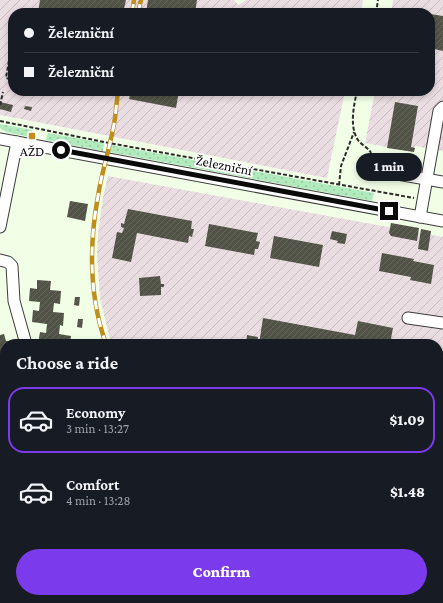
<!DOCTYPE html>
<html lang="en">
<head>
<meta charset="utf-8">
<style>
	body { margin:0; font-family:"Crimson Pro",serif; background:#20242c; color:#f1f3f6; height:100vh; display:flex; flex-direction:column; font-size:15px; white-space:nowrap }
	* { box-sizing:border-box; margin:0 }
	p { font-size:13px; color:#9ea1a6 }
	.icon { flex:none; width:22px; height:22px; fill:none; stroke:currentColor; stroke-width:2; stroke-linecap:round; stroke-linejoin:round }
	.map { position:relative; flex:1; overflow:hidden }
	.details { position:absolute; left:0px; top:339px; width:443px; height:264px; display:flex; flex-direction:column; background:#171b24; border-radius:16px 16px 0 0; box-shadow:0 2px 6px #0003 }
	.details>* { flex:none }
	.top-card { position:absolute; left:8px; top:8px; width:427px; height:88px; border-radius:16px; box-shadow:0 2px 6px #0003; display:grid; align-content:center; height:88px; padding:0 16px; background:#171b24 }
	.end { position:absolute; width:18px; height:18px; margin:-9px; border:5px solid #0a0a0a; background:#fff; box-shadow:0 0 0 2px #fff }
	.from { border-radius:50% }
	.bubble { position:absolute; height:28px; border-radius:14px; background:#171b24; box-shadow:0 2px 6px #0003; font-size:13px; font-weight:800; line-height:28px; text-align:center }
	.top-card b { display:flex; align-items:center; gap:14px; height:38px; font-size:15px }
	.top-card b+b { border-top:1px solid #363941 }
	.top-card i { width:10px; height:10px; background:#f1f3f6 }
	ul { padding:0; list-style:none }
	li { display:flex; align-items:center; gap:12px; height:66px; margin:0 8px 6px; padding:0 8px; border:2px solid transparent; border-radius:16px }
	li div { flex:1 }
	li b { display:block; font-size:15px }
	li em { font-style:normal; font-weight:800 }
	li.on { border-color:#7c3aed }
	li>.icon { width:36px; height:36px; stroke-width:1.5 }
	h2 { padding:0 16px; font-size:18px; line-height:48px }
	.button { display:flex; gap:8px; margin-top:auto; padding:8px 16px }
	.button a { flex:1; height:46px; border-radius:24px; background:#7c3aed; color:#fff; font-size:16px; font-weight:800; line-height:46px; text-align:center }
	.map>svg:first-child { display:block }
</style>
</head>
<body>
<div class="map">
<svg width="443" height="603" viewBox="0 0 443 603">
	<defs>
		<pattern id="industrial-furrows" width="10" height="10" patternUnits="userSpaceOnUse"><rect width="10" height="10" fill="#eadde1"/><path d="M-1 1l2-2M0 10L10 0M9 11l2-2" fill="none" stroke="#c7bcc0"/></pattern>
		<pattern id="grass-dots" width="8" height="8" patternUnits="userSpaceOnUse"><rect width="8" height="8" fill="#b0eabd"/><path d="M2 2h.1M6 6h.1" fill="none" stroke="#96c7a1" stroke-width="1.8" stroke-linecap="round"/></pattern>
		<pattern id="building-hatch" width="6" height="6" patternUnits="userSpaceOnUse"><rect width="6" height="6" fill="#515346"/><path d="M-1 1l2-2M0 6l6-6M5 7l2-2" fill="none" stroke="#65675c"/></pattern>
	</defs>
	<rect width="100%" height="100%" fill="#f2ffe7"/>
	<g fill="url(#industrial-furrows)">
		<path d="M0 0H234L238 5 246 0H363L361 13H13V91H345L327 178 0 115Z"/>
		<path d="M393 0H443V151L415 146 414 152 365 143 375 91H430V13H391Z"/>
		<path d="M108 176 443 237V536H438V344H111L100 298 97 255 98 234 103 197Z"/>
		<path d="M0 512 5 513V598H333L332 603H0Z"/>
	</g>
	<g fill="url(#grass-dots)">
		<path d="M0 124 32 130 30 137 6 132 0 128Z"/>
		<path d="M48 133 104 143 103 151 46 140Z"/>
		<path d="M111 145 374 193 372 201 110 152Z"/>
		<path d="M438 590 443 591V603L332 602 333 598H438Z"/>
	</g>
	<g fill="url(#building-hatch)">
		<path d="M40 0H126L123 13H38Z"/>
		<path d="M148 0H197L195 13H146Z"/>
		<path d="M430 14 443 16V51L430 48Z"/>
		<path d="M12 55H13V79L8 78Z"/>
		<path d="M91 91H108L107 95Z"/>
		<path d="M131 91H179L176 108 129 99Z"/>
		<path d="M0 102 13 105 11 112 0 109Z"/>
		<path d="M395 102 418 106 411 147 415 148 414 152 387 148Z"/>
		<path d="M25 106 32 107 31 111 24 109Z"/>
		<path d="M70 201 88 204 85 221 67 217Z"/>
		<path d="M128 209 192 221 191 229H194L192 237 189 236 188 243 137 233 131 262 112 258 117 232 122 233 124 228 121 227V223L124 224Z"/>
		<path d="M391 223 419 228 417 241 391 236 389 233Z"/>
		<path d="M209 224 258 233 256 241 260 242 258 249H255L254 255 205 246Z"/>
		<path d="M421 229 431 231 428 251 418 249Z"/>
		<path d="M332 231 347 234 345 244 337 243 338 241 330 239Z"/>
		<path d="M274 236 323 245 319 267 270 258Z"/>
		<path d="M382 253 414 259 413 261 434 265 431 284 410 280 411 277 379 271Z"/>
		<path d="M160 276 161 284H164V287H161V295L140 296 139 278Z"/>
		<path d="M37 280 51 281 50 290 61 291 60 304 54 303 53 312 64 313 63 326 60 325 59 334 71 336 70 344H38L40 332 46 333 47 324 32 322 33 310 39 311 40 302 29 301 30 288 37 289Z"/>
		<path d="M75 297H80L79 306 74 305Z"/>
		<path d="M263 318 355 335 358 321 393 328 390 344H259Z"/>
		<path d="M78 319H83L82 328 77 327Z"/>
		<path d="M4 334 6 341H9L10 344H5V391L4 392 1 385 4 384 2 376H0V335Z"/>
		<path d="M247 335 258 337 257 344H246Z"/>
		<path d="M438 350 443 351V529L438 528Z"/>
		<path d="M126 598H158L144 603H128Z"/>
	</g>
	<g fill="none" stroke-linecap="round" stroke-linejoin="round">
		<defs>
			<g id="minor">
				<path d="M0 139 443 221"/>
				<path d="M369 169 443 182"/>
				<path d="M420 217 439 111 443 107"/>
				<path d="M0 227 17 142"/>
				<path d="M0 260 8 262 12 266 14 301 26 344"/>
				<path d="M408 318 443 323"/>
				<path d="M0 520 5 518"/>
				<path d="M0 537 5 553"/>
				<path d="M19 598 20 603"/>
				<path d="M243 598 245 603"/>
				<path d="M200 603 215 598"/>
			</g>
		</defs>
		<use href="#minor" stroke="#3d3d3d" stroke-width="13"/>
		<g stroke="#2c2c2c" stroke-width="2" stroke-dasharray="4 2" stroke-linecap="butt">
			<path d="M376 13 378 0"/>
			<path d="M12 43 6 78 13 80"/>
			<path d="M357 91C354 105 349 127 358 140 361 145 368 147 371 153"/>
			<path d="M0 105 3 92"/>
			<path d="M0 121 109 143 414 198"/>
			<path d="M339 185 341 166 354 132"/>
		</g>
		<use href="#minor" stroke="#fff" stroke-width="11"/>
		<defs>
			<g id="rail">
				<path d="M132 13 134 0"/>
				<path d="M138 13 141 0"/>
				<path d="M106 344C89 296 89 245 98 196 102 170 111 145 115 118 116 109 117 100 118 91"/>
				<path d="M0 489H5"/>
				<path d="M0 499 5 500"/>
				<path d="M438 544 443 545"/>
				<path d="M438 552 443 553"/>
				<path d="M438 568 443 569"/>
				<path d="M438 583 443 585"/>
			</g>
		</defs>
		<use href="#rail" stroke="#bf8e1d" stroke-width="4.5"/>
		<use href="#rail" stroke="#fff" stroke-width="3" stroke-dasharray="9" stroke-linecap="butt"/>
	</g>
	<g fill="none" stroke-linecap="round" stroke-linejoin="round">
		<path stroke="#0a0a0a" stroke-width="5" d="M61 150 389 211"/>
	</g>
	<rect fill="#bf8e1d" stroke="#fff" stroke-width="1.5" x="28" y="132" width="8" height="8" rx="2"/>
	<g text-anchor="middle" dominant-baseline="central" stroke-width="4" stroke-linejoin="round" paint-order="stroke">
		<g font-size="14" fill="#0a0a0a" stroke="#fff">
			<text x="32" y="151">AŽD</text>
		</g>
		<g font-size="14" fill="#0a0a0a" stroke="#fff">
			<text transform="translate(224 165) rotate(11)">Železniční</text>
		</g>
	</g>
</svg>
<i class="end from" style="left:61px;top:150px"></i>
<i class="end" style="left:389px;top:211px"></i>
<div class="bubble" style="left:356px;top:153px;width:66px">1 min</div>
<div class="top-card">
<b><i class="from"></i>Železniční</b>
<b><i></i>Železniční</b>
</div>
<section class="details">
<h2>Choose a ride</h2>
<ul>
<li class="on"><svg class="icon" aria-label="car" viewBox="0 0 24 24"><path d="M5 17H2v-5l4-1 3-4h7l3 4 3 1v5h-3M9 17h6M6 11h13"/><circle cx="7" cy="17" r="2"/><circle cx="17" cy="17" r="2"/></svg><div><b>Economy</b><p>3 min · 13:27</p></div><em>$1.09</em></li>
<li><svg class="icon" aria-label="car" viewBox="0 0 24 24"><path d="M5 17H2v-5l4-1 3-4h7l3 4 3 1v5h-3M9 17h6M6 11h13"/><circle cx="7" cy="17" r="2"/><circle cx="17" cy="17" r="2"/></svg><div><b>Comfort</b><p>4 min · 13:28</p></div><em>$1.48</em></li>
</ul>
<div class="button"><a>Confirm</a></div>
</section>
</div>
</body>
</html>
